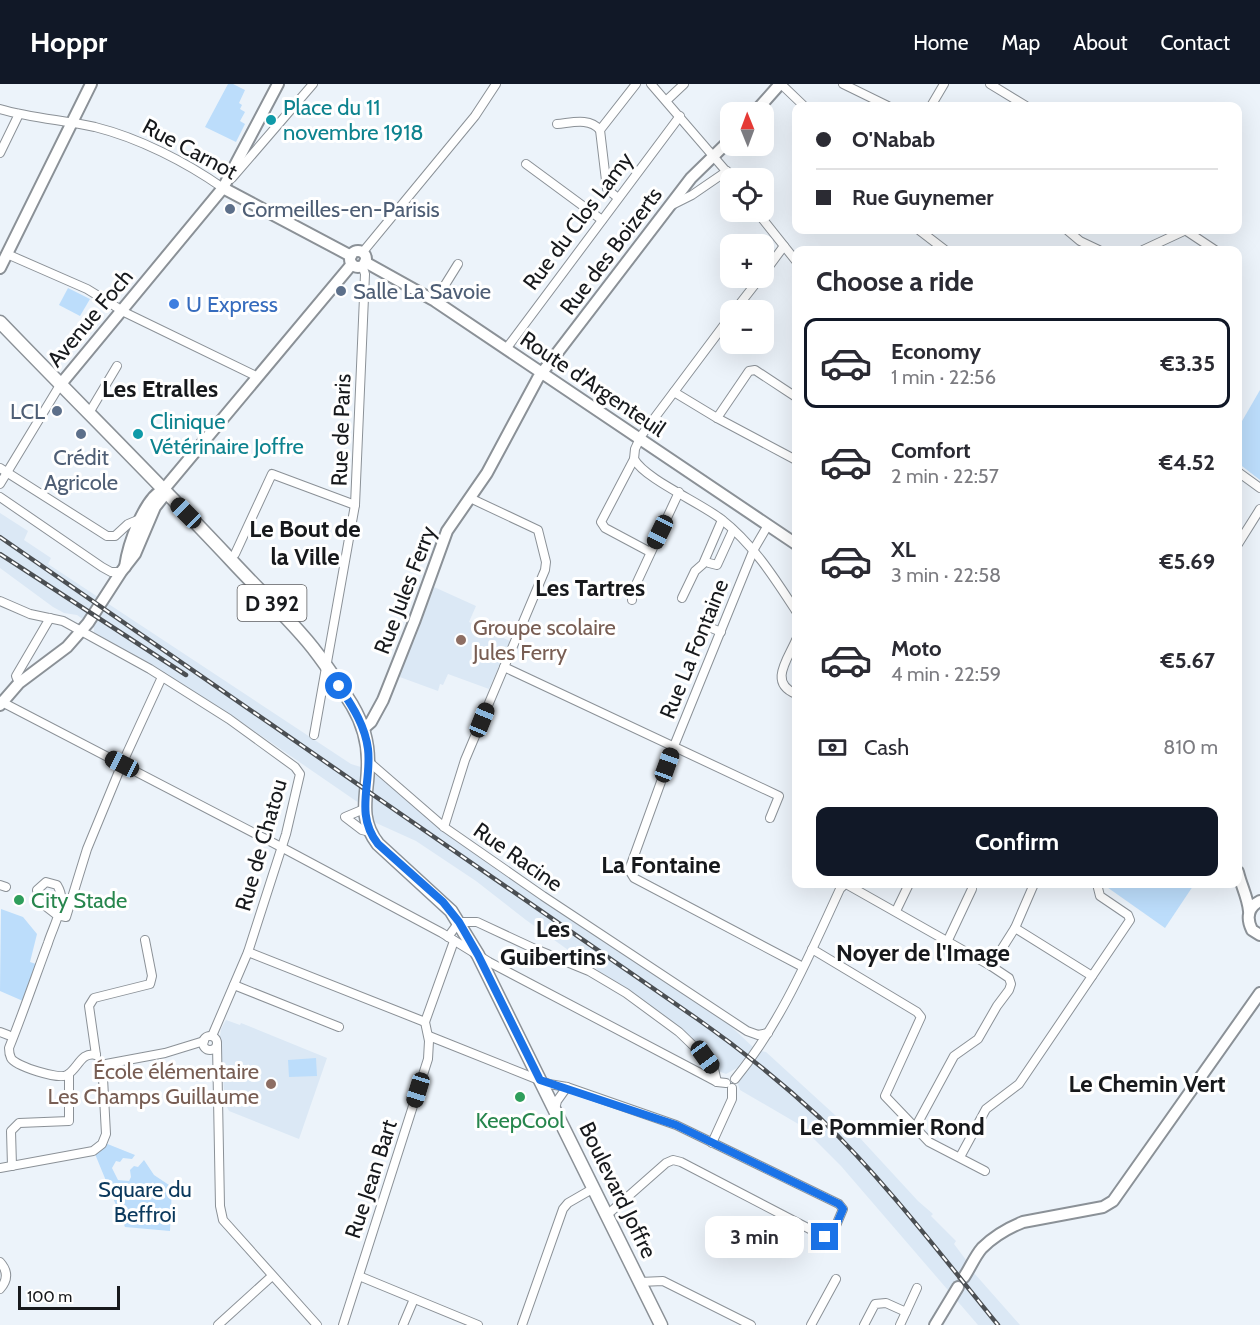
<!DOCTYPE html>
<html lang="en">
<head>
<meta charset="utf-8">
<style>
	body { margin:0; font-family:Cabin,sans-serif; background:#f2f2f3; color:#2b2b33; height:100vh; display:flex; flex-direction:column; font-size:22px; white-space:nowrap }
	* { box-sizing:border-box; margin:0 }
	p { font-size:20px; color:#7c7c81 }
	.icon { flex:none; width:33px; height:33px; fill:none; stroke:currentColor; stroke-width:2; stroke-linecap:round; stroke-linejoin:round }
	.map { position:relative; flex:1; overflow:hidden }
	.side { position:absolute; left:792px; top:162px; width:450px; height:642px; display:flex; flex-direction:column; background:#fff; border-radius:12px; box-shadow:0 6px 24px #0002 }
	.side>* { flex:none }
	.guide { position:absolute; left:792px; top:18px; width:450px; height:132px; border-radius:12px; box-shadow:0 6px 24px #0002; display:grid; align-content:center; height:132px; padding:0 24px; background:#fff }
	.needle { width:39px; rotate:359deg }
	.controls { position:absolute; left:720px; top:18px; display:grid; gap:12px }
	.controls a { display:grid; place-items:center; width:54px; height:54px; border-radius:12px; background:#fff; box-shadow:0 6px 24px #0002; font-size:30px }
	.scale { position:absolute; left:18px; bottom:15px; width:102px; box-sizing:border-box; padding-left:6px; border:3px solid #17191c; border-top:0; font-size:16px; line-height:21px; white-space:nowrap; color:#17191c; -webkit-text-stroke:4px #fff; paint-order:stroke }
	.end { position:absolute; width:27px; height:27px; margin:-14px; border:8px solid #1a73e8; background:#fff; box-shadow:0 0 0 3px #fff }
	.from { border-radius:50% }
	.bubble { position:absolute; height:42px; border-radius:12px; background:#fff; box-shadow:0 6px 24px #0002; font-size:20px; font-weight:700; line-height:42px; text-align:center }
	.car { position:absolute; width:18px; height:36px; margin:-18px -9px; border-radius:8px; box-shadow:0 0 4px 2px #0007; background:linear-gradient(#222 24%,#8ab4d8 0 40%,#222 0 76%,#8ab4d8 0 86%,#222 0) }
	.guide b { display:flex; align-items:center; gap:21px; height:57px; font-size:22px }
	.guide b+b { border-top:2px solid #e1e1e2 }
	.guide i { width:15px; height:15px; background:#2b2b33 }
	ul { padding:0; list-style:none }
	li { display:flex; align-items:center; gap:18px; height:90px; margin:0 12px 9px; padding:0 12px; border:3px solid transparent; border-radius:12px }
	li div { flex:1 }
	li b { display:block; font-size:22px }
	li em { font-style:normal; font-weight:700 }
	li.on { border-color:#111827 }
	li>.icon { width:54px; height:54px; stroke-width:1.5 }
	h2 { padding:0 24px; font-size:27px; line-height:72px }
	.pay { display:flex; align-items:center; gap:15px; height:66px; padding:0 24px; font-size:22px }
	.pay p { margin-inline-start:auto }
	.action { display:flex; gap:12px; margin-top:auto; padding:12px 24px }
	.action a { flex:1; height:69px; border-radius:12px; background:#111827; color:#fff; font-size:24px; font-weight:700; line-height:69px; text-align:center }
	header { display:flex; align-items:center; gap:36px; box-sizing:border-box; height:84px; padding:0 30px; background:#111827; color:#fff }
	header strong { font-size:28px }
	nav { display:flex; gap:33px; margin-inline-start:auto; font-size:21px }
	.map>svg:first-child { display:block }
</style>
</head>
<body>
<header>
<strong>Hoppr</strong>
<nav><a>Home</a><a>Map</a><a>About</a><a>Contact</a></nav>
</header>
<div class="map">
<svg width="1260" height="1241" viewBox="0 0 1260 1241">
	<rect width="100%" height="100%" fill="#ecf3fa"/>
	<g fill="#dbe8f5">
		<path d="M0 429 28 447 24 456 51 474 48 480 351 680 364 684 371 705 374 692 377 690 380 692 441 744 722 934 754 964V972L761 967 766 968 859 1053 918 1117 933 1130 931 1132 956 1157 954 1160 966 1176 961 1190 968 1198 974 1189 1020 1241H978L841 1082 800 1041 740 1006 738 1000 743 989 737 984 726 990 718 987 691 957 602 891 593 880 571 868 526 836 476 797 416 757 374 738 371 724 356 717 247 642 94 548V543L77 531 64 529 53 523 0 484Z"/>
		<path d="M434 503 476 522 469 538 510 557 489 605 448 590 443 601 440 600 438 607 397 592 415 555Z"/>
		<path d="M226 936 240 941 241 939 327 974 299 1055 229 1027 225 1019 220 952 221 945Z"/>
	</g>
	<g fill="#bcddfb">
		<path d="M228 0H233L245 6 239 19 242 21 240 25 245 28 240 37 245 40 236 58 205 43Z"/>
		<path d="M68 204 90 215 80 232 59 221Z"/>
		<path d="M1260 306V396L1238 379V344Z"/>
		<path d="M1105 800H1190L1193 802 1165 844 1104 801Z"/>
		<path d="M1 825 23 833 37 850 30 878 36 880 23 917 0 907Z"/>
		<path d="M316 974 317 992 289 993 288 976Z"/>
		<path d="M105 1059 135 1071 132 1075 123 1074 120 1078 116 1077 112 1084 118 1096 129 1097 131 1093 130 1086 134 1082 138 1083 144 1076 154 1091 172 1103 170 1147 125 1143 95 1070Z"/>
	</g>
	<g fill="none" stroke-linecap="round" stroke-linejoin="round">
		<defs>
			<g id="street">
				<path d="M651 0 732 94"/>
				<path d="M781 0 804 22"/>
				<path d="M843 0 888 22"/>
				<path d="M990 0 1026 22"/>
				<path d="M667 16 684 0"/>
				<path d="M931 22 944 0"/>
				<path d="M0 25C31 34 63 36 95 43 139 54 186 78 223 104L225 103"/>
				<path d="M557 40C571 39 589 33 600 46"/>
				<path d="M0 69 19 30"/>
				<path d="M526 80 602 136"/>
				<path d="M232 94 313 0"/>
				<path d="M618 114 607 105 600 46 636 0"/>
				<path d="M672 121 692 111 727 87"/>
				<path d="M757 128 796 177"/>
				<path d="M919 146 945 166"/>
				<path d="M1067 146 1080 157 1099 166"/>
				<path d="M1185 146 1215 166"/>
				<path d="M1143 166 1186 146"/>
				<path d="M362 169 475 32 496 0"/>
				<path d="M7 170 87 205 126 229 258 293"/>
				<path d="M764 189 784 162"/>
				<path d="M435 217 458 180"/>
				<path d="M735 226 760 194"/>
				<path d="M730 233 641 352 635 365 634 375C645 395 699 418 721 435 753 460 774 493 796 527"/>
				<path d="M506 265 680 32"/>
				<path d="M674 308 717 334 796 376"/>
				<path d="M89 329 117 282"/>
				<path d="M717 334 749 287 755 286 796 313"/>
				<path d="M634 375 601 438 605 444 650 468"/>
				<path d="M0 384 107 452H115L128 440 140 435"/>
				<path d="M1238 388 1260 404"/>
				<path d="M0 400 60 301"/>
				<path d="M0 413 102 483 111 488H121"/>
				<path d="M768 441 754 465 674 662 629 786 634 794 803 883"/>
				<path d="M1238 460 1260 425"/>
				<path d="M235 470 272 390 355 421"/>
				<path d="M709 479 717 481 733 446"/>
				<path d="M682 514 695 487 703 480 722 436"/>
				<path d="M632 516V509L679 408"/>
				<path d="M0 517 30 530 63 537 150 585 229 635 295 683 300 690 286 750 248 868 212 952"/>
				<path d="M704 541 721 548"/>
				<path d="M796 556C788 575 768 599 796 610"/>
				<path d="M504 583 779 712 770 734"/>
				<path d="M19 599 16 592 50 534"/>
				<path d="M0 617 281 763 442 849 489 878 700 989 717 998 726 999"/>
				<path d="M314 651 355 421 365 190 362 181"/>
				<path d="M369 678 444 743 543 812 747 947 758 951 768 949"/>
				<path d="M364 725 345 733 362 746 370 748"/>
				<path d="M444 743 465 676 545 486 546 478 538 446 470 414"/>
				<path d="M846 800 991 882 1009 894 1011 900 1009 906 997 922 978 955 954 972 915 1044"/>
				<path d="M0 801 6 803"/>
				<path d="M896 827 909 800"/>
				<path d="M1015 844 1092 892"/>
				<path d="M448 853 459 838H477L535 865 589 887 626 909 679 948 705 973 714 985 717 998"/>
				<path d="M948 856 972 805"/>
				<path d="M812 865 917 928 921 933 885 1012 929 1058 985 1087"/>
				<path d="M248 868 425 938"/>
				<path d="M991 882 1015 844 1034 800"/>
				<path d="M234 901 339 943"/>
				<path d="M0 948 8 951"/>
				<circle cx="210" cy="959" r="7"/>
				<path d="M429 952 549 1000 567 1003 676 1041 839 1120 843 1125 832 1151 825 1153 681 1078 673 1076 666 1079 607 1131"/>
				<path d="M217 961 220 1122 223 1136 317 1241"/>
				<path d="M96 971C81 967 78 985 67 991 59 996 15 982 11 974 10 972 9 966 9 964 23 929 35 894 48 859 52 846 60 832 61 818 62 812 60 806 57 801L46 798 37 806 39 817 57 831 66 833 87 765 122 680 162 593"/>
				<path d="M96 971 89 922 94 914 150 900 152 892 145 856"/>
				<path d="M735 995C781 939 810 870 840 805L845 800"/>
				<path d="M555 1025 557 1017 567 1003"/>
				<path d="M712 1059 732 1015V1004"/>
				<path d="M960 1073 986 1025 1019 1000 1130 836 1128 831 1100 812 1097 800"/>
				<path d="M12 1082 11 1047 19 1039 69 1037V990"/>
				<path d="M0 1084 93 1067 102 1060 106 1050 103 994 106 980 165 969 204 957"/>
				<path d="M0 1178C8 1187 8 1196 0 1205"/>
				<path d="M359 1192 478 1241"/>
				<path d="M640 1198 663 1197 751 1241"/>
				<path d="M218 1241 272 1192"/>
				<path d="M343 1241 428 975 429 957 425 938 454 857"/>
				<path d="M403 1241 414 1215"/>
				<path d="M522 1241 563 1125 568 1119 594 1104"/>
				<path d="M811 1241 836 1195"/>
				<path d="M864 1241 875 1220 886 1219 906 1228 917 1204"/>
				<path d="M900 1241 906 1228"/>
			</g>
			<g id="secondary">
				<path d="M755 28 780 0"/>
				<path d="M223 104 351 172"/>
				<circle cx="358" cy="175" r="8"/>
				<path d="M365 178 435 217 796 460"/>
				<path d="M0 184 91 0"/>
				<path d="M60 301 223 104 278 0"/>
				<path d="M125 483C128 461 144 414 164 405L352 180"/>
				<path d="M0 621 19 599 67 563 88 539 121 488 135 470 155 423 163 413 164 405"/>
				<path d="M363 645 371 638 383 616 414 538 447 447 487 389 538 294 691 94 730 56"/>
				<path d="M1238 788C1241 801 1248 814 1249 827"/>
				<path d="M1260 817C1248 823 1246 834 1252 846L1260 851"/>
				<path d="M964 1193C970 1184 975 1172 982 1164 993 1153 1008 1144 1023 1138L1103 1123 1113 1117 1260 909"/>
				<path d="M935 1241 958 1203"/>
			</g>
			<path id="primary" d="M0 238C76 317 155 395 230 475 254 501 279 525 302 551 321 572 337 597 352 621 362 638 368 657 368 677 369 708 356 732 378 760L451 827 478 871 661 1241"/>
		</defs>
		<use href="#street" stroke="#8b9197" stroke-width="10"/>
		<use href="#secondary" stroke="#8b9197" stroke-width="14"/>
		<use href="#primary" stroke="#8b9197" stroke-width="15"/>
		<use href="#street" stroke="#fff" stroke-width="8"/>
		<use href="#secondary" stroke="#fff" stroke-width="10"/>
		<use href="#primary" stroke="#fff" stroke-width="12"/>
		<defs>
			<g id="rail">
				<path d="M0 453 696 934C739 964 781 998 820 1034 885 1097 941 1171 998 1241"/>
				<path d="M0 470 186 591"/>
			</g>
		</defs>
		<use href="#rail" stroke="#4b4f53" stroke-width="4.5"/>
		<use href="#rail" stroke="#fff" stroke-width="2" stroke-dasharray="7" stroke-linecap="butt"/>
	</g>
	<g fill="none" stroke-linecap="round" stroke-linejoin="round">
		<path stroke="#1a73e8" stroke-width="8" d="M339 602C352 622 365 641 368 665 372 699 354 730 378 760L443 818 459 838 478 871 540 996 676 1041 839 1120 843 1125 832 1151 825 1153"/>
	</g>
	<g fill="#0f9aa8" stroke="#fff" stroke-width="2">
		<circle cx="271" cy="36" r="6"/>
		<circle cx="138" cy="350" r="6"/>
	</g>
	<g fill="#5c6f8a" stroke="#fff" stroke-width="2">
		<circle cx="230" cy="125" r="6"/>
		<circle cx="341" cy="207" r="6"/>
		<circle cx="57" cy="327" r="6"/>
		<circle cx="81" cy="350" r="6"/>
	</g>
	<circle fill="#3f7fe0" stroke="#fff" stroke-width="2" cx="174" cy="220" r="6"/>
	<g fill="#8d6e63" stroke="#fff" stroke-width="2">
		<circle cx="461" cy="556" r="6"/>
		<circle cx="271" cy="1000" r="6"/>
	</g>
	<g fill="#2e9e5b" stroke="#fff" stroke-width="2">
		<circle cx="19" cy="816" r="6"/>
		<circle cx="520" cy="1013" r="6"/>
	</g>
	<g text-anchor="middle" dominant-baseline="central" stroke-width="6" stroke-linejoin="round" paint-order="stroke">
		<rect fill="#fff" stroke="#5d5e60" stroke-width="1.5" x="237.5" y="501" width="69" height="36" rx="4.5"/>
		<g font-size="21" font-weight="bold" fill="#17191c">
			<text x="272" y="519">D 392</text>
		</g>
		<g font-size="22" fill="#0d838f" stroke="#fff" text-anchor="start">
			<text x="283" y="23">Place du 11<tspan x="283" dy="25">novembre 1918</tspan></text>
			<text x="150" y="337">Clinique<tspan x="150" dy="25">Vétérinaire Joffre</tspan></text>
		</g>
		<g font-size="22" fill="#17191c" stroke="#fff">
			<text transform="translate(190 65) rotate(28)">Rue Carnot</text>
			<text transform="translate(578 137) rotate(-53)">Rue du Clos Lamy</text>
			<text transform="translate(611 167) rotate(-53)">Rue des Boizerts</text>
			<text transform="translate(90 234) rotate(-50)">Avenue Foch</text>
			<text transform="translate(593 300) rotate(34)">Route d'Argenteuil</text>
			<text transform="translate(341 346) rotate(-88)">Rue de Paris</text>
			<text transform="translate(405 506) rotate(-69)">Rue Jules Ferry</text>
			<text transform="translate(694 565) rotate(-68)">Rue La Fontaine</text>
			<text transform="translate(261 761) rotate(-74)">Rue de Chatou</text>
			<text transform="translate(518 773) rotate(35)">Rue Racine</text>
			<text transform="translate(371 1095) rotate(-72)">Rue Jean Bart</text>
			<text transform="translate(618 1106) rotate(64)">Boulevard Joffre</text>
		</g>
		<g font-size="22" fill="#4e5e75" stroke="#fff" text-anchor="start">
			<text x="242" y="125">Cormeilles-en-Parisis</text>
			<text x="353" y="207">Salle La Savoie</text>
			<text x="45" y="327" text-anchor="end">LCL</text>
			<text x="81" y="373" text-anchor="middle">Crédit<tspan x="81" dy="25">Agricole</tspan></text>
		</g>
		<g font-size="22" fill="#366cbe" stroke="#fff" text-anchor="start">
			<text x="186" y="220">U Express</text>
		</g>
		<g font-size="22" fill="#785e54" stroke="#fff" text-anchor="start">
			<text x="473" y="543">Groupe scolaire<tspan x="473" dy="25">Jules Ferry</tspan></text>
			<text x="259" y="987" text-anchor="end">École élémentaire<tspan x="259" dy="25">Les Champs Guillaume</tspan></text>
		</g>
		<g font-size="22" fill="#27864d" stroke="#fff" text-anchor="start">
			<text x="31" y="816">City Stade</text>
			<text x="520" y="1036" text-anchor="middle">KeepCool</text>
		</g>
		<g font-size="22" fill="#0b395d" stroke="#fff">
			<text x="145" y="1105">Square du<tspan x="145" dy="25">Beffroi</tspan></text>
		</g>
		<g font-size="24" font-weight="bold" fill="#17191c" stroke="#fff">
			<text x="160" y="304">Les Etralles</text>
			<text x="305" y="444">Le Bout de<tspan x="305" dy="28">la Ville</tspan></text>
			<text x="590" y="503">Les Tartres</text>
			<text x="661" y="780">La Fontaine</text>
			<text x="553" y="844">Les<tspan x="553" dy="28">Guibertins</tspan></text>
			<text x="923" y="868">Noyer de l'Image</text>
			<text x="1147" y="999">Le Chemin Vert</text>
			<text x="892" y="1042">Le Pommier Rond</text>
		</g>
	</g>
</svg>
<div class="controls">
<a><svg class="needle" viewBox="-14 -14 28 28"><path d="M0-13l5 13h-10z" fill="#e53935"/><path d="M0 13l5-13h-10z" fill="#7c7c81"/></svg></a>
<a><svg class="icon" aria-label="locate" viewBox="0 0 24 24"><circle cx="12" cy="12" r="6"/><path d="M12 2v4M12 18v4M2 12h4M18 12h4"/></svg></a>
<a>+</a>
<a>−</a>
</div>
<div class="scale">100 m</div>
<i class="end from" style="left:339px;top:602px"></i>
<i class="end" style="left:825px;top:1153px"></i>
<div class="bubble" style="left:705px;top:1132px;width:99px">3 min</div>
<i class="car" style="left:186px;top:429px;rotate:315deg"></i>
<i class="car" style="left:660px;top:448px;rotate:206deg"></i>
<i class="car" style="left:482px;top:636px;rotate:22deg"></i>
<i class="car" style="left:122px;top:680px;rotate:297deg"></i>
<i class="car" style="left:667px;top:681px;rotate:20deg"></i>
<i class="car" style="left:705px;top:973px;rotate:144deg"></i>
<i class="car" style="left:418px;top:1006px;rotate:197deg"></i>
<div class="guide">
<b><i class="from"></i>O'Nabab</b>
<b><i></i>Rue Guynemer</b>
</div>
<section class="side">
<h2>Choose a ride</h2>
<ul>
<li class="on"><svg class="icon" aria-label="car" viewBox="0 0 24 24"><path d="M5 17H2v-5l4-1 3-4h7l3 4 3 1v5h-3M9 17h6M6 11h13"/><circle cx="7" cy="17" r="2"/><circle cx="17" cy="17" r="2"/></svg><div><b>Economy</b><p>1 min · 22:56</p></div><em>€3.35</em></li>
<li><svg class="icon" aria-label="car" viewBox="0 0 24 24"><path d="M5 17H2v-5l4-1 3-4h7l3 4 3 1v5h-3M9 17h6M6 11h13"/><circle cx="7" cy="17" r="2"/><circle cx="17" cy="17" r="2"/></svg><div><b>Comfort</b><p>2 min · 22:57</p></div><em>€4.52</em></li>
<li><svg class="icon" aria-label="car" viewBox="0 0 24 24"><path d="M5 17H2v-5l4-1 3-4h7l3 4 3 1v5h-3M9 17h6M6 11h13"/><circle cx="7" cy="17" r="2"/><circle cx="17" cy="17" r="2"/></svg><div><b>XL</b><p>3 min · 22:58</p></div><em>€5.69</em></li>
<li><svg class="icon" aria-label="car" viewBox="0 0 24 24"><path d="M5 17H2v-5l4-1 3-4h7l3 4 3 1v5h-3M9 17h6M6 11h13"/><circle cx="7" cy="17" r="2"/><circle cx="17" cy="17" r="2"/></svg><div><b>Moto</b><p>4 min · 22:59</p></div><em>€5.67</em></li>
</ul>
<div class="pay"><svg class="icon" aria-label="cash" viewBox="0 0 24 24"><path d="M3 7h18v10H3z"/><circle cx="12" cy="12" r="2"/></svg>Cash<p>810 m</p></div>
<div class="action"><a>Confirm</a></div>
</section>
</div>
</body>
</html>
